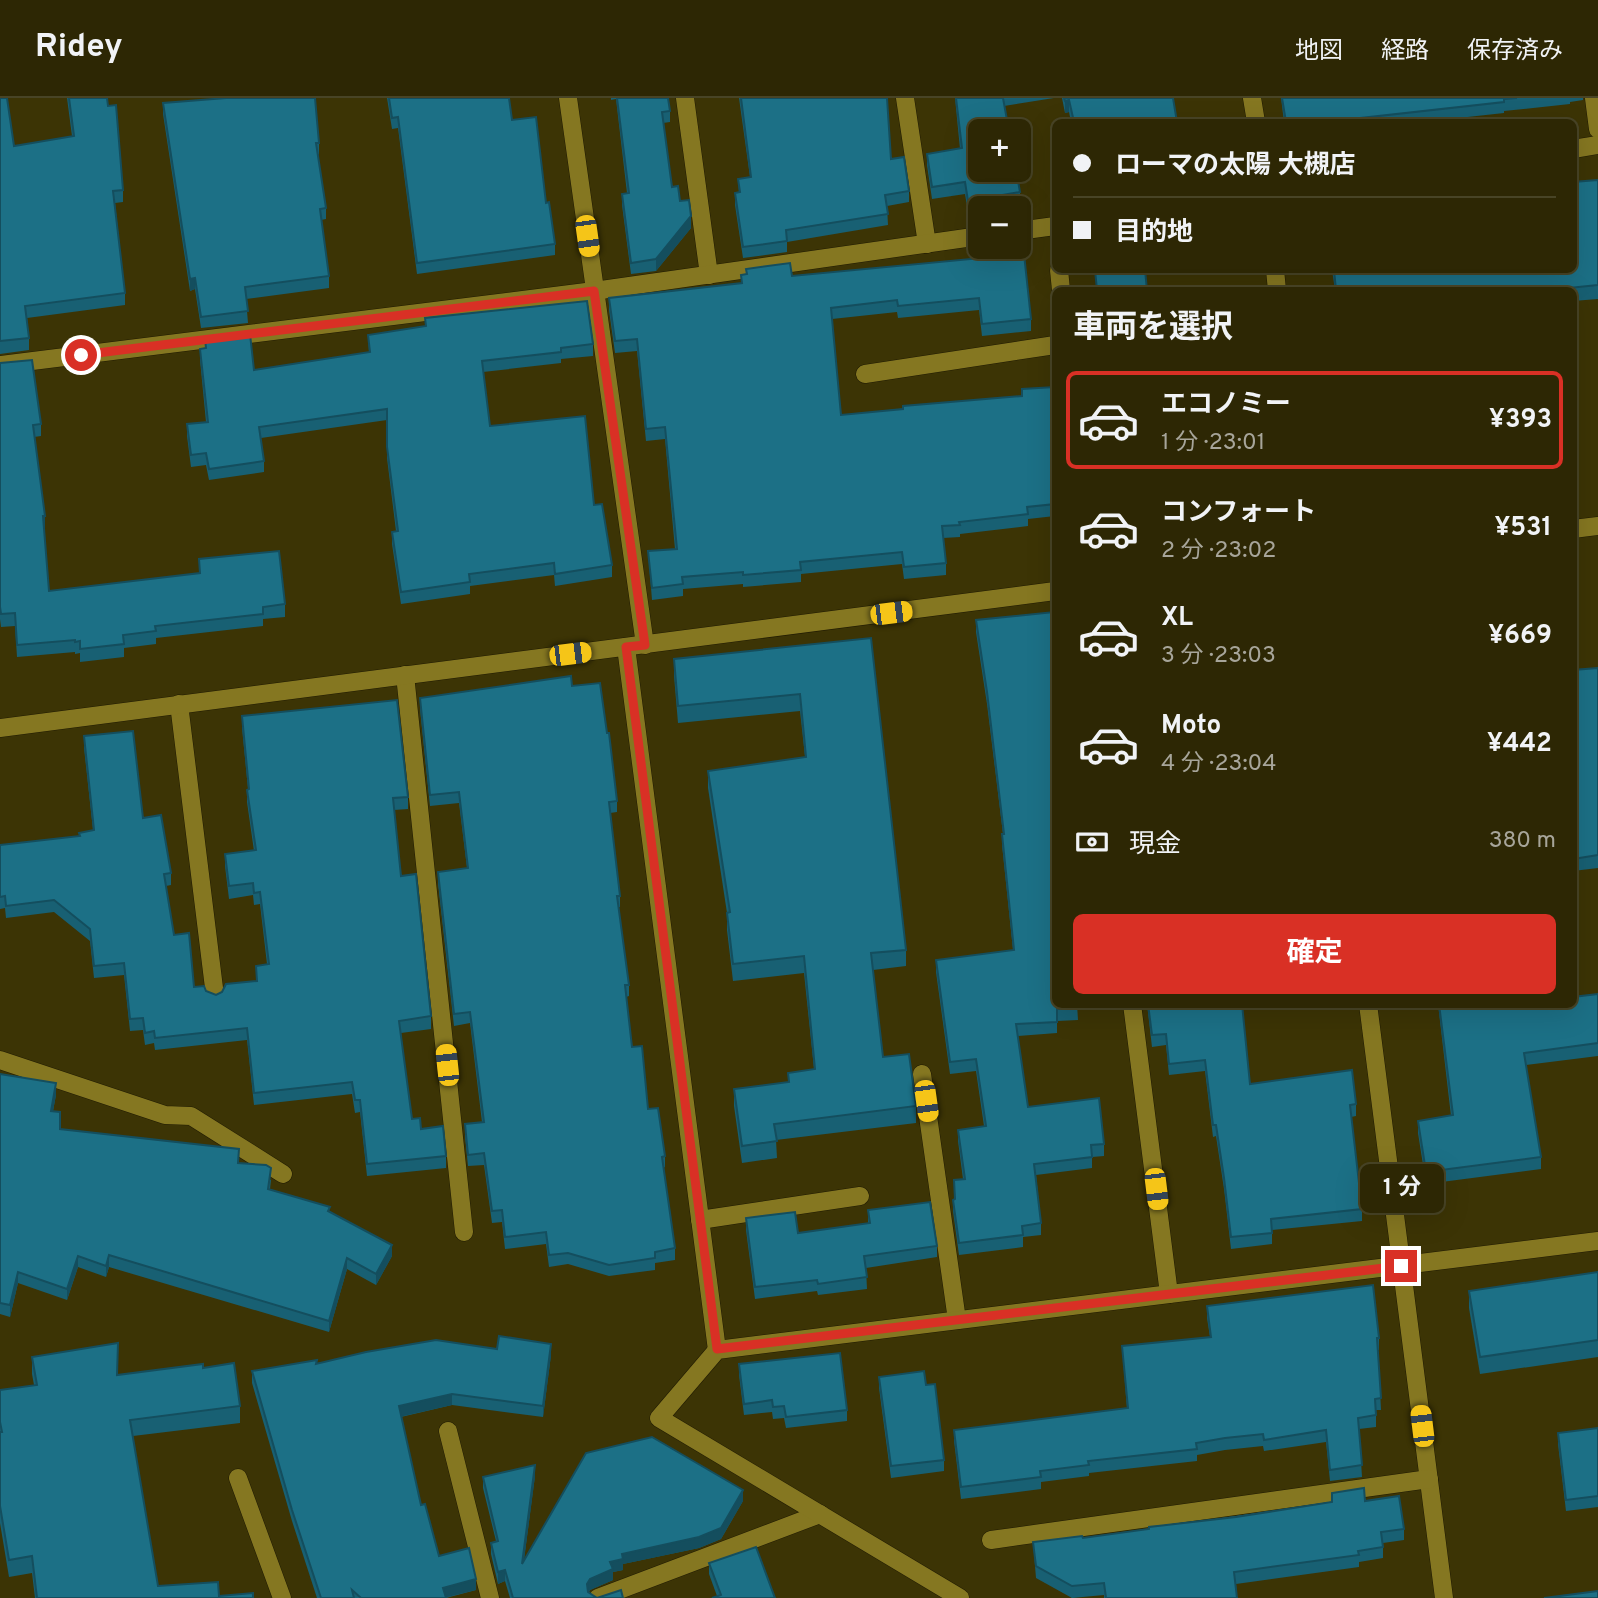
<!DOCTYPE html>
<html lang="ja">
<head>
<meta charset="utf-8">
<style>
	body { margin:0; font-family:Overpass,"Noto Sans JP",sans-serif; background:#393313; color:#f1f3f6; height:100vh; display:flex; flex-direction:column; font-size:26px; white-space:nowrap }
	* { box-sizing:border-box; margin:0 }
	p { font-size:23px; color:#a7a59a }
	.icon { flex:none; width:38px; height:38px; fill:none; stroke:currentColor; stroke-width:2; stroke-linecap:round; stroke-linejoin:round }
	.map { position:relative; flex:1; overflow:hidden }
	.panel { position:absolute; left:1052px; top:189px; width:525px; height:721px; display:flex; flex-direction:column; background:#2d2704; border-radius:10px; box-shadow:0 7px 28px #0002,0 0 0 2px #484426 }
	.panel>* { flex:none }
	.hud { position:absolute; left:1052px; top:21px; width:525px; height:154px; border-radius:10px; box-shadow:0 7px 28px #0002,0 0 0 2px #484426; display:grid; align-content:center; height:154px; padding:0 21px; background:#2d2704 }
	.fabs { position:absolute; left:968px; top:21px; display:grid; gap:14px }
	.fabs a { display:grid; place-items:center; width:63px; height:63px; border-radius:10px; background:#2d2704; box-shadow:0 7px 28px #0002,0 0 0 2px #484426; font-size:35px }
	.end { position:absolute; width:32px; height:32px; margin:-16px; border:9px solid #d93025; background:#fff; box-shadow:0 0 0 4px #fff }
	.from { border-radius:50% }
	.bubble { position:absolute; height:49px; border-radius:10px; background:#2d2704; box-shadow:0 7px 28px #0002,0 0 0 2px #484426; font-size:23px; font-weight:700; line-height:49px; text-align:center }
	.car { position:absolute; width:21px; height:42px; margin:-21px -10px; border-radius:9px; box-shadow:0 0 5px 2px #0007; background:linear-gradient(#f5c518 24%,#345 0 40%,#f5c518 0 76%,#345 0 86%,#f5c518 0) }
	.hud b { display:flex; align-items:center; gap:24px; height:66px; font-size:26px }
	.hud b+b { border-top:2px solid #484426 }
	.hud i { width:18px; height:18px; background:#f1f3f6 }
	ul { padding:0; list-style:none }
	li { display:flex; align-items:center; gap:21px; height:98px; margin:0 14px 10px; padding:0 7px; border:4px solid transparent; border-radius:10px }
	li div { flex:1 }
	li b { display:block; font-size:26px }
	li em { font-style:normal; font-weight:700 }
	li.on { border-color:#d93025 }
	li>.icon { width:63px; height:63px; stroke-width:1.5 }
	h2 { padding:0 21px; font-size:32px; line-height:84px }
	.pay { display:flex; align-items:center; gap:18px; height:77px; padding:0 21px; font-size:26px }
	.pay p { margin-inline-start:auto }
	.cta { display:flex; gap:14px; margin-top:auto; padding:14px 21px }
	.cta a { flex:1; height:80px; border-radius:10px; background:#d93025; color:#fff; font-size:28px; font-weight:700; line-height:80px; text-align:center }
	header { display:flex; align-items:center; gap:42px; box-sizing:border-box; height:98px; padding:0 35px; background:#2d2704; border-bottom:2px solid #484426 }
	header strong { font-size:33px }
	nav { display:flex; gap:38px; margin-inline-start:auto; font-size:24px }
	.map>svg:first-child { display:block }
</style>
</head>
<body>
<header>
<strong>Ridey</strong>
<nav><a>地図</a><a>経路</a><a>保存済み</a></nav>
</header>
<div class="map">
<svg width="1598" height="1500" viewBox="0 0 1598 1500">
	<rect width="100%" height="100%" fill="#3c3405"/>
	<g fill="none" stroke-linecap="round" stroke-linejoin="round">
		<defs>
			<g id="minor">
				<path d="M568 0 645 547"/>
				<path d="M685 0 709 177"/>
				<path d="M905 0 927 146"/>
				<path d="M1252 0 1256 24"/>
				<path d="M1594 0 1598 31"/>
				<path d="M1573 51 1598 47"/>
				<path d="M1018 133 1055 128"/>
				<path d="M1059 172 1061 192"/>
				<path d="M1275 172 1277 192"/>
				<path d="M0 267 594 193 980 138"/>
				<path d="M865 276 1055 247"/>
				<path d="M626 549 717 1252"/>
				<path d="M405 577 464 1134"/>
				<path d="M179 606 215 898"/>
				<path d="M1132 906 1169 1196"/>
				<path d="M1368 906 1444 1500"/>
				<path d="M0 962 165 1017 191 1018 283 1076"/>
				<path d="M922 976 957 1222"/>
				<path d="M700 1122 860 1098"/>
				<path d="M448 1333 490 1500"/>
				<path d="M238 1380 282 1500"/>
				<path d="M991 1442 1429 1381"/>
				<path d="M598 1500 820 1416"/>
				<path d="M960 1500 659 1320 717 1252 1598 1143"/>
			</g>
			<g id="tertiary">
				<path d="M1573 431 1598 428"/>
				<path d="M0 630 1055 493"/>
			</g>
		</defs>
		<use href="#minor" stroke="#201b03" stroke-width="19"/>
		<use href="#tertiary" stroke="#201b03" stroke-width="19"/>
		<use href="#minor" stroke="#857721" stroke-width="18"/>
		<use href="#tertiary" stroke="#857721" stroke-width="18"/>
	</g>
	<g fill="#186073">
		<path d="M0 0 14 48 72 38 67 0H107L123 92V104L115 105 125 195V207L27 220 29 240V252L0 256Z"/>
		<path d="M387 0H509L512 22 546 105 555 146V157L417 176 398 30 392 31Z"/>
		<path d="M611 0H668L670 13V24L663 25 672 89 680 103 691 130 656 173 631 176 622 107V96L627 95 616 1 611 2Z"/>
		<path d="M739 0H887L891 61 909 93V104L887 108 888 127 787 144V154L743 160 735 107V95H739L738 81 750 79Z"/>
		<path d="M955 0H1054L1004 8 1020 94V106L993 110H980V112L968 114 965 96 932 101 927 67V56L960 51Z"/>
		<path d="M1062 0H1173L1177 24H1071L1069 14 1065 15Z"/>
		<path d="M1281 0H1583V2L1570 4V6L1504 13V15L1422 24H1284Z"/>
		<path d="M163 5 319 45V56L318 57 326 110V121L321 122 329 178V190L246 201 248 225 201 230 195 191 190 193 163 16Z"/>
		<path d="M1598 82V201L1573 203V192H1335L1332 172H1573Z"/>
		<path d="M1024 156 1031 221V233L982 238 979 212 898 220 897 214 832 221 841 317 1022 298 1055 289V418L1028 421V428L960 436V439L943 440 946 465V477L904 481 902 466 801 476V484L743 489V486L683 491V498L652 502 648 453 675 451 665 341 646 343 637 253 615 255 609 212V200L741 185V177L746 176V171L792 178Z"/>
		<path d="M425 220 593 246V258L561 261V265L483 274 490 328 594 407 612 467V479L555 488 554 477 470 488V496L401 506 392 446V434L396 433 387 360V322L261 340 264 363V374L209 382 206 367 191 369 187 338V326L206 324 200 262V251L205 250V241L254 272 369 255 368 237 425 228Z"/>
		<path d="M0 265 41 326V338L34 339 45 430H44L49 493 199 475V461L285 506V519L263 521V528L156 540V546L124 550V559L80 564V555L75 556V554L17 559 15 528 1 529 0 521Z"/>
		<path d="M976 522 1077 906 1078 922 1057 923V935L1018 938 1028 1009 1104 1046V1058L1092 1059V1070L1036 1077 1041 1125V1137L1023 1139V1149L959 1157 953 1113V1102L954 1101V1082L963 1081 958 1043V1032L984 1028 976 973 950 976 936 874V862L1013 852 1002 747V736H1003L987 606 976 534Z"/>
		<path d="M871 540 906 852V868L873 872 883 959 916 1008V1025L776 1042 777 1060 742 1065 734 1008V991L788 984V975L814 971 804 875 733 883 727 832V815L708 690V673L805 659 800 613 678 625 674 578V561Z"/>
		<path d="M1598 570V770L1573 773V572Z"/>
		<path d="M572 588 607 635 617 703V714L610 715 620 798V809H618L629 887V898L626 899 632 949 648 1011 665 1058V1069L663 1070 675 1150V1162L655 1165V1172L609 1178 568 1166 549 1169 546 1146 505 1151 502 1124 492 1125 484 1067 468 1068 465 1038V1026L482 1024 470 925 454 928 438 785V774L467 770 459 705 430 708 420 611V600Z"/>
		<path d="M242 618 408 699V711L394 712 401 778 431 918V931L401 935 412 1021 446 1058V1070L367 1078 360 1014 355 1015 352 996 254 1007 247 942 155 952 154 945 145 947 143 932 130 933 124 877 94 880 90 843 54 814 6 820 5 810 0 811V747L79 738 93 732 84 650V638L143 720 171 775V787L166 788 174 837 194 889 216 897 256 883V868L267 866 260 806 254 807 253 797 229 801 225 768V756L254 753 247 704V692L248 691 242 630Z"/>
		<path d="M1598 896V958L1526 967 1541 1059V1071L1426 1086 1418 1035V1023L1451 1018 1438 906H1487V910Z"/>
		<path d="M1147 906H1242L1250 986 1356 1006V1018L1351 1019 1362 1111V1123L1272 1132V1146L1231 1151 1224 1091 1216 1038 1213 1039 1205 973 1169 977 1166 947 1152 949Z"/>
		<path d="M0 976 56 997 53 1013 60 1031 239 1065 271 1082 270 1091 330 1113 392 1158 376 1187 347 1171 329 1234 109 1169 106 1179 78 1169 67 1202 18 1185 10 1219 0 1216Z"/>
		<path d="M868 1112 937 1148V1159L866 1170 867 1191 818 1197 817 1193 755 1201 746 1132V1120L798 1135 868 1126Z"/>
		<path d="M1598 1174V1259L1480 1276 1469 1210V1193Z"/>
		<path d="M1207 1208 1379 1240V1252H1378L1381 1312H1376V1329L1359 1331 1362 1379 1330 1383 1326 1344 1264 1353 1263 1348 1225 1352 1197 1357V1363L1089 1375V1378L1041 1384V1391L961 1401 954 1343V1332L1127 1311 1122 1248 1210 1239 1207 1220Z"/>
		<path d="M497 1251 551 1257 543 1319 452 1307 401 1319 421 1407 439 1458 476 1492 446 1500H317L292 1423 252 1285V1273L317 1265Z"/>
		<path d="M32 1259 117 1277 203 1270 240 1308V1325L133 1338 158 1488 219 1498 253 1500H35L32 1475 9 1479 0 1425V1292L34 1287 32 1276Z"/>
		<path d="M739 1266 847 1312V1323L786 1330 784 1320 773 1321 772 1314 744 1317 739 1277Z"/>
		<path d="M879 1279 926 1287 944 1362V1373L891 1380 879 1290Z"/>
		<path d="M1598 1330V1409L1566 1413 1558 1346V1335Z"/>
		<path d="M535 1378 524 1462 743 1403 721 1441 699 1450 623 1466V1472L613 1474V1482L590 1492 589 1494 597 1500H510L505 1483 498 1486 491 1456V1445L496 1443 483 1390V1379Z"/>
		<path d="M1332 1395 1365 1403 1404 1431V1442L1383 1445V1460L1359 1464V1469L1236 1486 1237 1500H1104V1497L1072 1500 1036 1480 1033 1444 1083 1440 1332 1404Z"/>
		<path d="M709 1465 775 1500 717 1498 709 1476Z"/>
	</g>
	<g fill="#144e5e">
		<path d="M1069 2V14L1065 15V3Z"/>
		<path d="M691 118V130L656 173V161Z"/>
		<path d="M195 180V191L190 193V181Z"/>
		<rect x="43" y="418" width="2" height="12"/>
		<path d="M56 985V997L51 1024V1013Z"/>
		<path d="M392 1147V1158L376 1187V1176Z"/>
		<path d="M109 1157V1169L106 1179V1168Z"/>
		<path d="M78 1158V1169L67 1202V1191Z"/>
		<path d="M347 1160V1171L329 1234V1223Z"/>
		<path d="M18 1174V1185L10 1219V1207Z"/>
		<path d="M551 1246V1257L543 1319V1308Z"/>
		<path d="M452 1296V1307L399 1319V1308Z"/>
		<path d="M535 1367V1378L522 1477V1466Z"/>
		<path d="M743 1392V1403L721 1441 699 1450 623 1466V1472L613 1474V1482L590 1492 587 1498V1486L590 1481 622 1456Z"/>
		<path d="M505 1472V1483L498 1486V1474Z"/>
		<path d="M476 1481V1492L443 1500V1490Z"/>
	</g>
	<g fill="#1c7086" stroke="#144e5e" stroke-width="2">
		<path d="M0 0H7L14 48 74 38 69 0H107L108 8 116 7 123 92 113 93 125 195 25 208 29 240 0 243Z"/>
		<path d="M226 0H315L319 45H316L326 110 320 111 329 178 245 189 248 213 201 219 195 180 190 181 163 5Z"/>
		<path d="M389 0H509L512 22 536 19 546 105 549 104 555 146 417 165 398 19 392 20Z"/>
		<path d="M617 0H668L670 13 662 14 672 89 678 88 680 103 689 102 691 118 656 161 631 165 622 96 629 95Z"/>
		<path d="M741 0H887L891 61 904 59 909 93 885 97 888 116 786 132 787 143 743 149 735 95 740 94 738 81 751 79Z"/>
		<path d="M956 0H1003L1009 33H980V72H1016L1020 94 968 103 965 84 932 89 927 56 962 50Z"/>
		<path d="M1064 0H1173L1177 24H1130L1129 20 1102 24H1074L1069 2 1065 3Z"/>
		<path d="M1282 0H1517L1504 1V4L1352 21V24H1286Z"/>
		<path d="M1598 82V187L1549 192H1336L1334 172H1573V84Z"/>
		<path d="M1024 156 1031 221 982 226 979 200 898 208 897 202 831 210 841 317 903 311V308L1022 298V291L1055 289V406L1027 409 1028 416 959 424 960 427 942 428 946 465 904 469 902 454 800 464 801 472 743 477V474L682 479 683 486 652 490 648 453 677 451 665 329 646 331 637 241 615 243 609 200 742 185 741 177 747 176 746 171 790 165 792 178Z"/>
		<path d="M1095 172H1145L1147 192H1097Z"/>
		<path d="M587 203 593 246 561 250V254L482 263 490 328 585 318 594 407 602 406 612 467 555 476 554 465 469 476 470 484 401 494 392 434 398 433 387 349V311L259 329 264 363 209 371 206 355 191 357 187 326 208 324 200 251 206 250 205 241 250 236 254 272 370 254 368 237 426 228 425 220Z"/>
		<path d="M32 262 41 326 33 327 45 418H43L49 493 200 475 199 461 279 453 285 506 263 509V516L155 528 156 533 123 537 124 546 80 551V543L75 544V542L17 547 15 515 1 516 0 509V265Z"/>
		<path d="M1054 514 1055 530V906H1077L1078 910 1057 911V924L1016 926 1028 1009 1099 1000 1104 1046 1091 1047 1092 1059 1034 1066 1041 1125 1022 1128 1023 1137 959 1145 953 1102 955 1101 954 1082 965 1081 958 1032 986 1028 976 961 950 964 936 862 1014 852 1002 736H1004L987 594 976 522Z"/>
		<path d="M871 540 906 852 871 855 883 959 909 956 916 1008 774 1026 777 1043 742 1048 734 991 789 984 788 975 815 971 804 858 733 866 727 815 730 814 708 673 806 659 800 596 678 608 674 561Z"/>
		<path d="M1598 570V757L1573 761V572Z"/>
		<path d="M571 578 572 588 600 585 607 635H609L617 703 609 704 620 798H617L629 887H625L632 949 642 948 648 1011 658 1010 665 1058 662 1059 675 1150 655 1154V1160L609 1167 568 1155 549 1157 546 1134 505 1139 502 1112 492 1113 484 1055 468 1057 465 1026 484 1024 470 914 454 916 438 774 468 770 459 694 430 697 420 600Z"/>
		<path d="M397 602 408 699 393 700 401 778 416 776 431 918 399 923 412 1021 420 1020 421 1031 443 1028 446 1058 367 1066 360 1002H355L352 984 254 995 247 930 155 940 154 933 145 935 143 920 130 921 124 865 94 868 90 831 54 802 6 808 5 798 0 799V747L80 738 79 735 94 732 84 638 133 633 143 720 161 717 171 775 164 776 174 837 189 835 194 889 204 888 206 893 216 897 222 894 226 886 257 883 256 868 269 866 260 794 254 795 253 785 229 788 225 756 256 752 247 692 249 691 242 618Z"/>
		<path d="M1598 896V945L1524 955 1541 1059 1426 1074 1418 1023 1453 1017 1439 906H1487V910L1514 906H1573V899Z"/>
		<path d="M1148 906H1242L1250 986 1352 972 1356 1006 1350 1007 1362 1111 1271 1121 1272 1135 1231 1139 1224 1080 1216 1027H1213L1205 962 1169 966 1166 936 1152 937Z"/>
		<path d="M0 976 56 985 51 1013 60 1014V1031L239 1051 238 1065 266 1067 271 1070 268 1091 330 1109 328 1113 392 1147 376 1176 347 1160 329 1223 109 1157 106 1168 78 1158 67 1191 18 1174 10 1207 0 1205Z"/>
		<path d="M930 1104 937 1148 864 1158 867 1179 818 1186 817 1182 755 1189 746 1120 795 1114 798 1135 870 1125 868 1112Z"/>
		<path d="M1598 1174V1242L1480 1259 1469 1193Z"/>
		<path d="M1373 1187 1379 1240H1377L1381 1300 1375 1301 1376 1317 1358 1320 1362 1367 1330 1372 1326 1332 1264 1342 1263 1336 1225 1340 1196 1345 1197 1351 1088 1363 1089 1367 1040 1373 1041 1379 961 1389 954 1332 1128 1310 1122 1248 1211 1239 1207 1208Z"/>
		<path d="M499 1238 551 1246 543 1308 452 1296 399 1308 421 1407 425 1406 439 1458 469 1450 476 1481 443 1490 446 1500H361L352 1492 354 1500H321L292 1412 252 1273 317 1262 316 1266 366 1254 436 1242 497 1251Z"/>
		<path d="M118 1245 117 1277 203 1266V1270L234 1265 240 1308 130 1322 158 1488 218 1484 219 1498 253 1495V1500H37L32 1458 9 1462 0 1408V1334H2L0 1324V1292L37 1287 32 1259Z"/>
		<path d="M840 1255 847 1312 786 1319 784 1308 773 1309 772 1302 744 1306 739 1266Z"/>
		<path d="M924 1273 926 1287 935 1286 944 1362 891 1368 879 1279Z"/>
		<path d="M1598 1330V1398L1566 1402 1558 1335Z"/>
		<path d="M652 1339 743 1392 721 1430 699 1439 622 1456 623 1461 610 1464 613 1471 590 1481 587 1486 588 1494 597 1500H513L505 1472 498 1474 491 1445 498 1443 483 1379 535 1367 522 1466 586 1355Z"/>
		<path d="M1364 1390 1365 1403 1399 1398 1404 1431 1381 1434 1383 1449 1358 1453 1359 1457 1234 1474 1237 1500H1106L1104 1485 1072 1488 1036 1468 1033 1444 1082 1438 1083 1440 1149 1431V1429L1236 1419 1332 1404V1395Z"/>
		<path d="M756 1449 775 1500H712L721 1497 709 1465Z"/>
		<path d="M621 1492 623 1500H597Z"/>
		<path d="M1598 1493V1500H1544Z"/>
	</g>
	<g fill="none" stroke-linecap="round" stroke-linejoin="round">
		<path stroke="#d93025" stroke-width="9" d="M81 257 594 193 645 547 626 549 717 1251 1401 1168"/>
	</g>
</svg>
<div class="fabs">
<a>+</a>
<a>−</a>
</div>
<i class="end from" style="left:81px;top:257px"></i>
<i class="end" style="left:1401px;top:1168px"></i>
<div class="bubble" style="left:1360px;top:1066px;width:84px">1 分</div>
<i class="car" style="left:587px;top:138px;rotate:172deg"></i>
<i class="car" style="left:891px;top:515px;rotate:83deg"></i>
<i class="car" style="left:570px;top:556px;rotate:83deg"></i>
<i class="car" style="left:447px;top:967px;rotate:354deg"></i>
<i class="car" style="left:926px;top:1003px;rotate:172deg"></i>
<i class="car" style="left:1156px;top:1091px;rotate:173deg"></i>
<i class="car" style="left:1422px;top:1328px;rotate:353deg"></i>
<div class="hud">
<b><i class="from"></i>ローマの太陽 大槻店</b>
<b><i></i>目的地</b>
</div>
<section class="panel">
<h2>車両を選択</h2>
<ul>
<li class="on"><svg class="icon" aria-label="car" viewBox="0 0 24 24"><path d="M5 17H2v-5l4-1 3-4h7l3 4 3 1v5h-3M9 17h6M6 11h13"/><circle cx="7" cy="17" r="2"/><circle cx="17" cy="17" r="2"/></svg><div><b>エコノミー</b><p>1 分 · 23:01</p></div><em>¥393</em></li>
<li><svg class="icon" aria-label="car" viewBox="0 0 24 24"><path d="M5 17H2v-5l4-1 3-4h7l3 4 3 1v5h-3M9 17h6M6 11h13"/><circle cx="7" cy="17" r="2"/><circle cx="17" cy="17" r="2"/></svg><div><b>コンフォート</b><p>2 分 · 23:02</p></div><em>¥531</em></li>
<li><svg class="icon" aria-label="car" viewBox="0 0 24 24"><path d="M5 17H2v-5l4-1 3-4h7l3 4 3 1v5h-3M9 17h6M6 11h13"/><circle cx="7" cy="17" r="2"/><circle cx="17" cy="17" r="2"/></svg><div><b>XL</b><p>3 分 · 23:03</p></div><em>¥669</em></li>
<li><svg class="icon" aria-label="car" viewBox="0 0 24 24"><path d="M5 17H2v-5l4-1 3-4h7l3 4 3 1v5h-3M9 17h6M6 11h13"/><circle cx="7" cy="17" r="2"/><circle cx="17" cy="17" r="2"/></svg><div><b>Moto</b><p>4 分 · 23:04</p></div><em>¥442</em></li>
</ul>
<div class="pay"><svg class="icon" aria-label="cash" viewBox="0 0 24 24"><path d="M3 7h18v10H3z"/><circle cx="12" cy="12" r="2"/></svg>現金<p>380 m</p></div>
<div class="cta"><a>確定</a></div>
</section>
</div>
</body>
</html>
